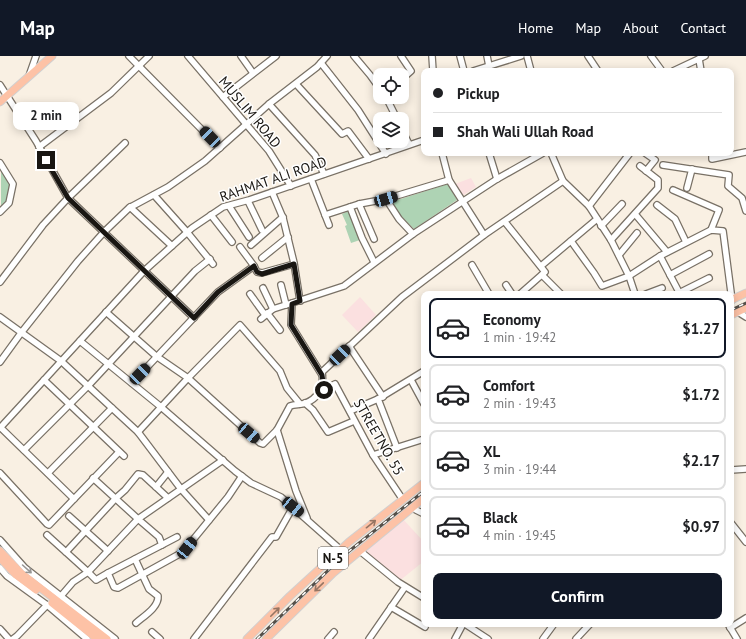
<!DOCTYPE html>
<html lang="en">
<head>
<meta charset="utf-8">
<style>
	body { margin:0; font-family:"PT Sans",sans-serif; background:#f2f2f2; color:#202124; height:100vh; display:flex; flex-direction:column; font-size:15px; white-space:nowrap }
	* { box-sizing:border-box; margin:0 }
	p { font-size:13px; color:#757577 }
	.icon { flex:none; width:22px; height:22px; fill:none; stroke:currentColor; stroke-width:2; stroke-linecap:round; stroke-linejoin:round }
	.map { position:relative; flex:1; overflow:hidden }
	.details { position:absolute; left:421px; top:235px; width:313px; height:336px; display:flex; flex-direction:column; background:#fff; border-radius:8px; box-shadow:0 2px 10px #0003 }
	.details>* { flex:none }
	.guide { position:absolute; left:421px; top:12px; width:313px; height:88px; border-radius:8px; box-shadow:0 2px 10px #0003; display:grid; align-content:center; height:88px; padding:0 12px; background:#fff }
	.tools { position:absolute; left:373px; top:12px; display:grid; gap:8px }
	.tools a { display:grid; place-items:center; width:36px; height:36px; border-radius:8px; background:#fff; box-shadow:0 2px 10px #0003; font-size:20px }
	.end { position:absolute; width:18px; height:18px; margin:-9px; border:5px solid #191612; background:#fff; box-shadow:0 0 0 2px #fff }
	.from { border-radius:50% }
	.bubble { position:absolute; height:28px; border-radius:8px; background:#fff; box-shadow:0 2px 10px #0003; font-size:13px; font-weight:800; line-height:28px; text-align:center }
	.car { position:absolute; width:12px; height:24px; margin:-12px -6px; border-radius:5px; box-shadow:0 0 3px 1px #0007; background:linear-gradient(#222 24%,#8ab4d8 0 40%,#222 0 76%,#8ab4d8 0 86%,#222 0) }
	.guide b { display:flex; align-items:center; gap:14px; height:38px; font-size:15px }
	.guide b+b { border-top:1px solid #e0e0e0 }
	.guide i { width:10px; height:10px; background:#202124 }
	ul { padding:7px 0 0; list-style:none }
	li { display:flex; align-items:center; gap:12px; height:60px; margin:0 8px 6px; padding:0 4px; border:2px solid #e0e0e0; border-radius:8px }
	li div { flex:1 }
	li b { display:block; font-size:15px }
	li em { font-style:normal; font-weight:800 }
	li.current { border-color:#111827 }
	li>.icon { width:36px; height:36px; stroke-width:1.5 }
	.button { display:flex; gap:8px; margin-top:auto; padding:8px 12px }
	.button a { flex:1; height:46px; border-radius:8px; background:#111827; color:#fff; font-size:16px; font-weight:800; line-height:46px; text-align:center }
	header { display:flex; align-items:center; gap:24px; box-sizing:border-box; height:56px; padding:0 20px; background:#111827; color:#fff }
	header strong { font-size:19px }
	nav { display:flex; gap:22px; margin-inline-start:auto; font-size:14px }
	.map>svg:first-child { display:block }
</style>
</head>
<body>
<header>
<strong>Map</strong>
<nav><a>Home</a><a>Map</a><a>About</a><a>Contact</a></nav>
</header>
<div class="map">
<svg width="746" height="583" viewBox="0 0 746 583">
	<rect width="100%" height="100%" fill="#f9f0e3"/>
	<g fill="#fbe0e0">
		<path d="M471 122 476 131 462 140 455 128Z"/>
		<path d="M360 241 376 259 358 276 342 259Z"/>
		<path d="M400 460 424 486V505L398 526 357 497Z"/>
	</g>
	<g fill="#aed3b4">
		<path d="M1 113 10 128 7 145 1 150Z"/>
		<path d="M448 128 457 144 414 173 401 160 391 146Z"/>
		<path d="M349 155 360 184 351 187 345 170 347 169 342 158Z"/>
	</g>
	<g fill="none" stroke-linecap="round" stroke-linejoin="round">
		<defs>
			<g id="minor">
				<path d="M129 0 220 92"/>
				<path d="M188 0 269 95 291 130"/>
				<path d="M241 0 253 17"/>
				<path d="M354 0 370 19 380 33"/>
				<path d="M401 0 411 15 402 23"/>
				<path d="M432 0 433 15"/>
				<path d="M460 0 464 15"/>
				<path d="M487 0 489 10"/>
				<path d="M527 0 531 15"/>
				<path d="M588 0 598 15"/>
				<path d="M651 0 662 15"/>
				<path d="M699 3 701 15"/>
				<path d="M321 7 358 54 386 98"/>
				<path d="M473 15 521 0"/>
				<path d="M673 15 705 0"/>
				<path d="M29 20 36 0"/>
				<path d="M296 28 342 78 348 75 369 103"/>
				<path d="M0 29 36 85 68 142 194 262"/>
				<path d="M223 41 276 0"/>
				<path d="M386 41 397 63"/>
				<path d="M269 48 315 99 324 118"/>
				<path d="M402 74 409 88"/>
				<path d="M39 91 111 37 149 0"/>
				<path d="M442 97 449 124 484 179"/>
				<path d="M489 97 497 123"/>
				<path d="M551 97 563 125 589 150 611 184 629 220 635 238"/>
				<path d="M645 97 655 104 646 115"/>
				<path d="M712 97V103L746 96"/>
				<path d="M0 107 13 128 9 147 0 156"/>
				<path d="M663 109 729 119 728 130 742 142 746 155"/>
				<path d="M311 123 329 169"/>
				<path d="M687 132 692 113"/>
				<path d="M673 134 719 154 711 174"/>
				<path d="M272 136 283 162 294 207 300 245"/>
				<path d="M154 139 187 176 213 208"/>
				<path d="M386 143 399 163 413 178 497 123 543 97"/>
				<path d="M248 145 262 174"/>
				<path d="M359 148 374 183"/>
				<path d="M657 149 675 163 686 186"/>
				<path d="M229 150 249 181"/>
				<path d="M589 150 630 97"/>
				<path d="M130 151 172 190"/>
				<path d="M350 151 362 182 374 206"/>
				<path d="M635 158 667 196"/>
				<path d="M211 159 232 186"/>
				<path d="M325 159 359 148 386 143 449 124"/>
				<path d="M505 166 545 216 520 238"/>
				<path d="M601 170 622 148"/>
				<path d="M611 184 658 132V124L640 110"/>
				<path d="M571 185 594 217 602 230 629 220 660 200 711 174 723 175 732 244"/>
				<path d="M251 189 283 161"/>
				<path d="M240 191 254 210"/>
				<path d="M619 199 637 177"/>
				<path d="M660 200 680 238"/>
				<path d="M262 202 288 181"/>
				<path d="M472 209 489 238"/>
				<path d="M541 210 597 163"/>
				<path d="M542 219 561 238"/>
				<path d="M670 219 709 198"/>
				<path d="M0 226 43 169 68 142 125 87"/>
				<path d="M281 229 286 249"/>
				<path d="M506 229 512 238"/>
				<path d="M263 232 273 253"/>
				<path d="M679 237 709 222"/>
				<path d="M250 238 265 259"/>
				<path d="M646 238 662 232"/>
				<path d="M106 256 156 300 188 322 260 387 263 388 277 374 290 350C295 348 301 349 306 347 320 341 324 330 322 316L402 241 484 179 563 125"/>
				<path d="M738 256 746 261"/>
				<path d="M267 257 280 274"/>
				<path d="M0 261 61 305 138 376 181 433 209 464"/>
				<path d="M261 263 273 253 292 247"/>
				<path d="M80 285 161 351 235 415 251 427 281 441 341 494"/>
				<path d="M349 290 383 341"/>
				<path d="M0 306 21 277 78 205 104 176 129 152 168 131 205 105 269 48 317 11 327 0"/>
				<path d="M322 319 291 269 292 247 344 230 413 178"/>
				<path d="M44 324 124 400"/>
				<path d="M411 324 424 348"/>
				<path d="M132 327 218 236 254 210 257 216 262 217 294 208"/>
				<path d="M320 333 324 334 335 328 373 399 403 444"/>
				<path d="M378 343 397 392"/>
				<path d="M305 347 313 354 328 376 354 365"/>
				<path d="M350 355 378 343 424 315"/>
				<path d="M0 371 74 443"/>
				<path d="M0 372 144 215 192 172 223 151 249 144 424 84"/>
				<path d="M277 374 296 435 307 462"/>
				<path d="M138 376 188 322 240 269 280 315 287 332 300 348"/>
				<path d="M24 394 88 330 195 215 210 203"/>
				<path d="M373 399 424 383"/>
				<path d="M731 414 746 413"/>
				<path d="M0 417 47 468 49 469 119 396"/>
				<path d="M48 417 112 352"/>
				<path d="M156 431 168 416"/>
				<path d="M413 451 416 454 424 458"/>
				<path d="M69 460 108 495"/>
				<path d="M731 467 746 486"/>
				<path d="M47 479 88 516 138 463 93 422"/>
				<path d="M177 481 108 517 114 531 118 532 183 496 228 441 242 420"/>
				<path d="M0 484 25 512 115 583"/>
				<path d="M162 489 159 481 138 463 223 404"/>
				<path d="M360 495 398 526 424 542"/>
				<path d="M66 496 116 442 125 434 138 418 143 419 168 442"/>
				<path d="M135 503 149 533 158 540C159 551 144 560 136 567"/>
				<path d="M0 512 7 520 47 549 87 583"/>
				<path d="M61 540 73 526 88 516 96 524 108 517"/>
				<path d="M391 551 425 571"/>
				<path d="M465 568 488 583"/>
				<path d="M728 568 737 583"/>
				<path d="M730 572 746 562"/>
				<path d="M0 573 9 583"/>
				<path d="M152 576 160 583"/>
				<path d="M13 583 17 580 47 549"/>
				<path d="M194 583 272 481H276L293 451"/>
				<path d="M328 583 334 576"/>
				<path d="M369 583 405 531"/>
				<path d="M455 583 463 568"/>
				<path d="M543 583 554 568"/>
				<path d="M576 583 590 568"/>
			</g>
			<g id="major">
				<path d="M0 46 52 0"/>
				<path d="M731 244 746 237"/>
				<path d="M731 259 746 252"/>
				<path d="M0 495 21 517 107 583"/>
				<path d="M0 502 16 519 36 534"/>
				<path d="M52 547 97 583"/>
				<path d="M247 583 290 540 349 486 424 427"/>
				<path d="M266 583 333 517 424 442"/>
			</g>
		</defs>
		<use href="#minor" stroke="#797166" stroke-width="8"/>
		<use href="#major" stroke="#d1d0d0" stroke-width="9"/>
		<use href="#minor" stroke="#fff" stroke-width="5.5"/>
		<use href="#major" stroke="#fdc2a6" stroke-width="7"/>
		<defs>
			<g id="rail">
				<path d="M731 254 746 247"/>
				<path d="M257 583 343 500 424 435"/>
			</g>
		</defs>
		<use href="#rail" stroke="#55504a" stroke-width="3"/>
		<use href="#rail" stroke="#fff" stroke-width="1.5" stroke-dasharray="4.5" stroke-linecap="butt"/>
	</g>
	<defs><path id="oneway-shaft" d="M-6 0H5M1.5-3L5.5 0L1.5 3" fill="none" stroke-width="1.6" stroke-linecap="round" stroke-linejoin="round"/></defs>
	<g stroke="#967563">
		<use href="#oneway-shaft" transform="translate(371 468) rotate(-39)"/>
		<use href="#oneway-shaft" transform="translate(319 531) rotate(136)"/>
		<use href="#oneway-shaft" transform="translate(275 556) rotate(-45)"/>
	</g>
	<use stroke="#989694" href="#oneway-shaft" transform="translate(27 513) rotate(42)"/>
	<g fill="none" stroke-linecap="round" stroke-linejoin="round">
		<path stroke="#191612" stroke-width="5" d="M46 104 68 142 194 262 218 236 254 210 257 216 262 218 294 208 300 245 292 248 291 269 322 319 323 326 320 333 324 334"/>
	</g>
	<g text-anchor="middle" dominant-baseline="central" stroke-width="3" stroke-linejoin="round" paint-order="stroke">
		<rect fill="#fff" stroke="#5e5c59" stroke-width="1" x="318" y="491" width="30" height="22" rx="3"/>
		<g font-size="13" font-weight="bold" fill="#191612">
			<text x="333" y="502">N-5</text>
		</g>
		<g font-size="14" fill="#191612" stroke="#fff">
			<text transform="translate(250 56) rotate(50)">MUSLIM ROAD</text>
			<text transform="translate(273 123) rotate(-19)">RAHMAT ALI ROAD</text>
			<text transform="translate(379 381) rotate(60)">STREETNO. 55</text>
		</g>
	</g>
</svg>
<div class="tools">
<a><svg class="icon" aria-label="locate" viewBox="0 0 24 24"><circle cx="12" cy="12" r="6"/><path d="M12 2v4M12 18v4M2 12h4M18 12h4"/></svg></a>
<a><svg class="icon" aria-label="layers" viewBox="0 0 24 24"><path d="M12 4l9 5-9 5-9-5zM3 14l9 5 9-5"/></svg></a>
</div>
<i class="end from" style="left:324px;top:334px"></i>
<i class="end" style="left:46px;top:104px"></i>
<div class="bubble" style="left:13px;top:46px;width:66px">2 min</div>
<i class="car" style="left:210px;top:81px;rotate:316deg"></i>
<i class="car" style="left:386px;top:143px;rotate:74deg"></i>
<i class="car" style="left:340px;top:299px;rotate:46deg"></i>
<i class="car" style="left:140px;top:318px;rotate:44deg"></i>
<i class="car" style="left:249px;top:377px;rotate:131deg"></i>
<i class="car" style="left:293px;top:451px;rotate:129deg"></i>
<i class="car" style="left:187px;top:492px;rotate:38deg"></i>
<div class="guide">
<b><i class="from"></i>Pickup</b>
<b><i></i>Shah Wali Ullah Road</b>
</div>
<section class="details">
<ul>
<li class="current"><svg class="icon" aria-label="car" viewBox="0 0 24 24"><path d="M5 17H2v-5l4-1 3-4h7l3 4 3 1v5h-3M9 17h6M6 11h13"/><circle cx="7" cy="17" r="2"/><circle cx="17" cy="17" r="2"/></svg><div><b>Economy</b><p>1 min · 19:42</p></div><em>$1.27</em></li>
<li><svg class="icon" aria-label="car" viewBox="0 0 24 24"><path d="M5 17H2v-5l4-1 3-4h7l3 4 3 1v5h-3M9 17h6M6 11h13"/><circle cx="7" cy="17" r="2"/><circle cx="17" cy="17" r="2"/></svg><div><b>Comfort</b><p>2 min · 19:43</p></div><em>$1.72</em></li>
<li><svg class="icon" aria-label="car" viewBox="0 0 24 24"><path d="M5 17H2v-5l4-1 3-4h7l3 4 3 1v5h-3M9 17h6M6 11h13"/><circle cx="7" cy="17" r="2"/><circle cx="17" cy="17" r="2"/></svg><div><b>XL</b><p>3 min · 19:44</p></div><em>$2.17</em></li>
<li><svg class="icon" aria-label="car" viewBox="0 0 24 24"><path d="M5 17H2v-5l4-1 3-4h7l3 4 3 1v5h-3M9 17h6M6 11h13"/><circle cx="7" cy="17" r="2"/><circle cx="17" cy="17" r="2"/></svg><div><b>Black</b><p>4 min · 19:45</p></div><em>$0.97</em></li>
</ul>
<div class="button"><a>Confirm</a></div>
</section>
</div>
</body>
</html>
